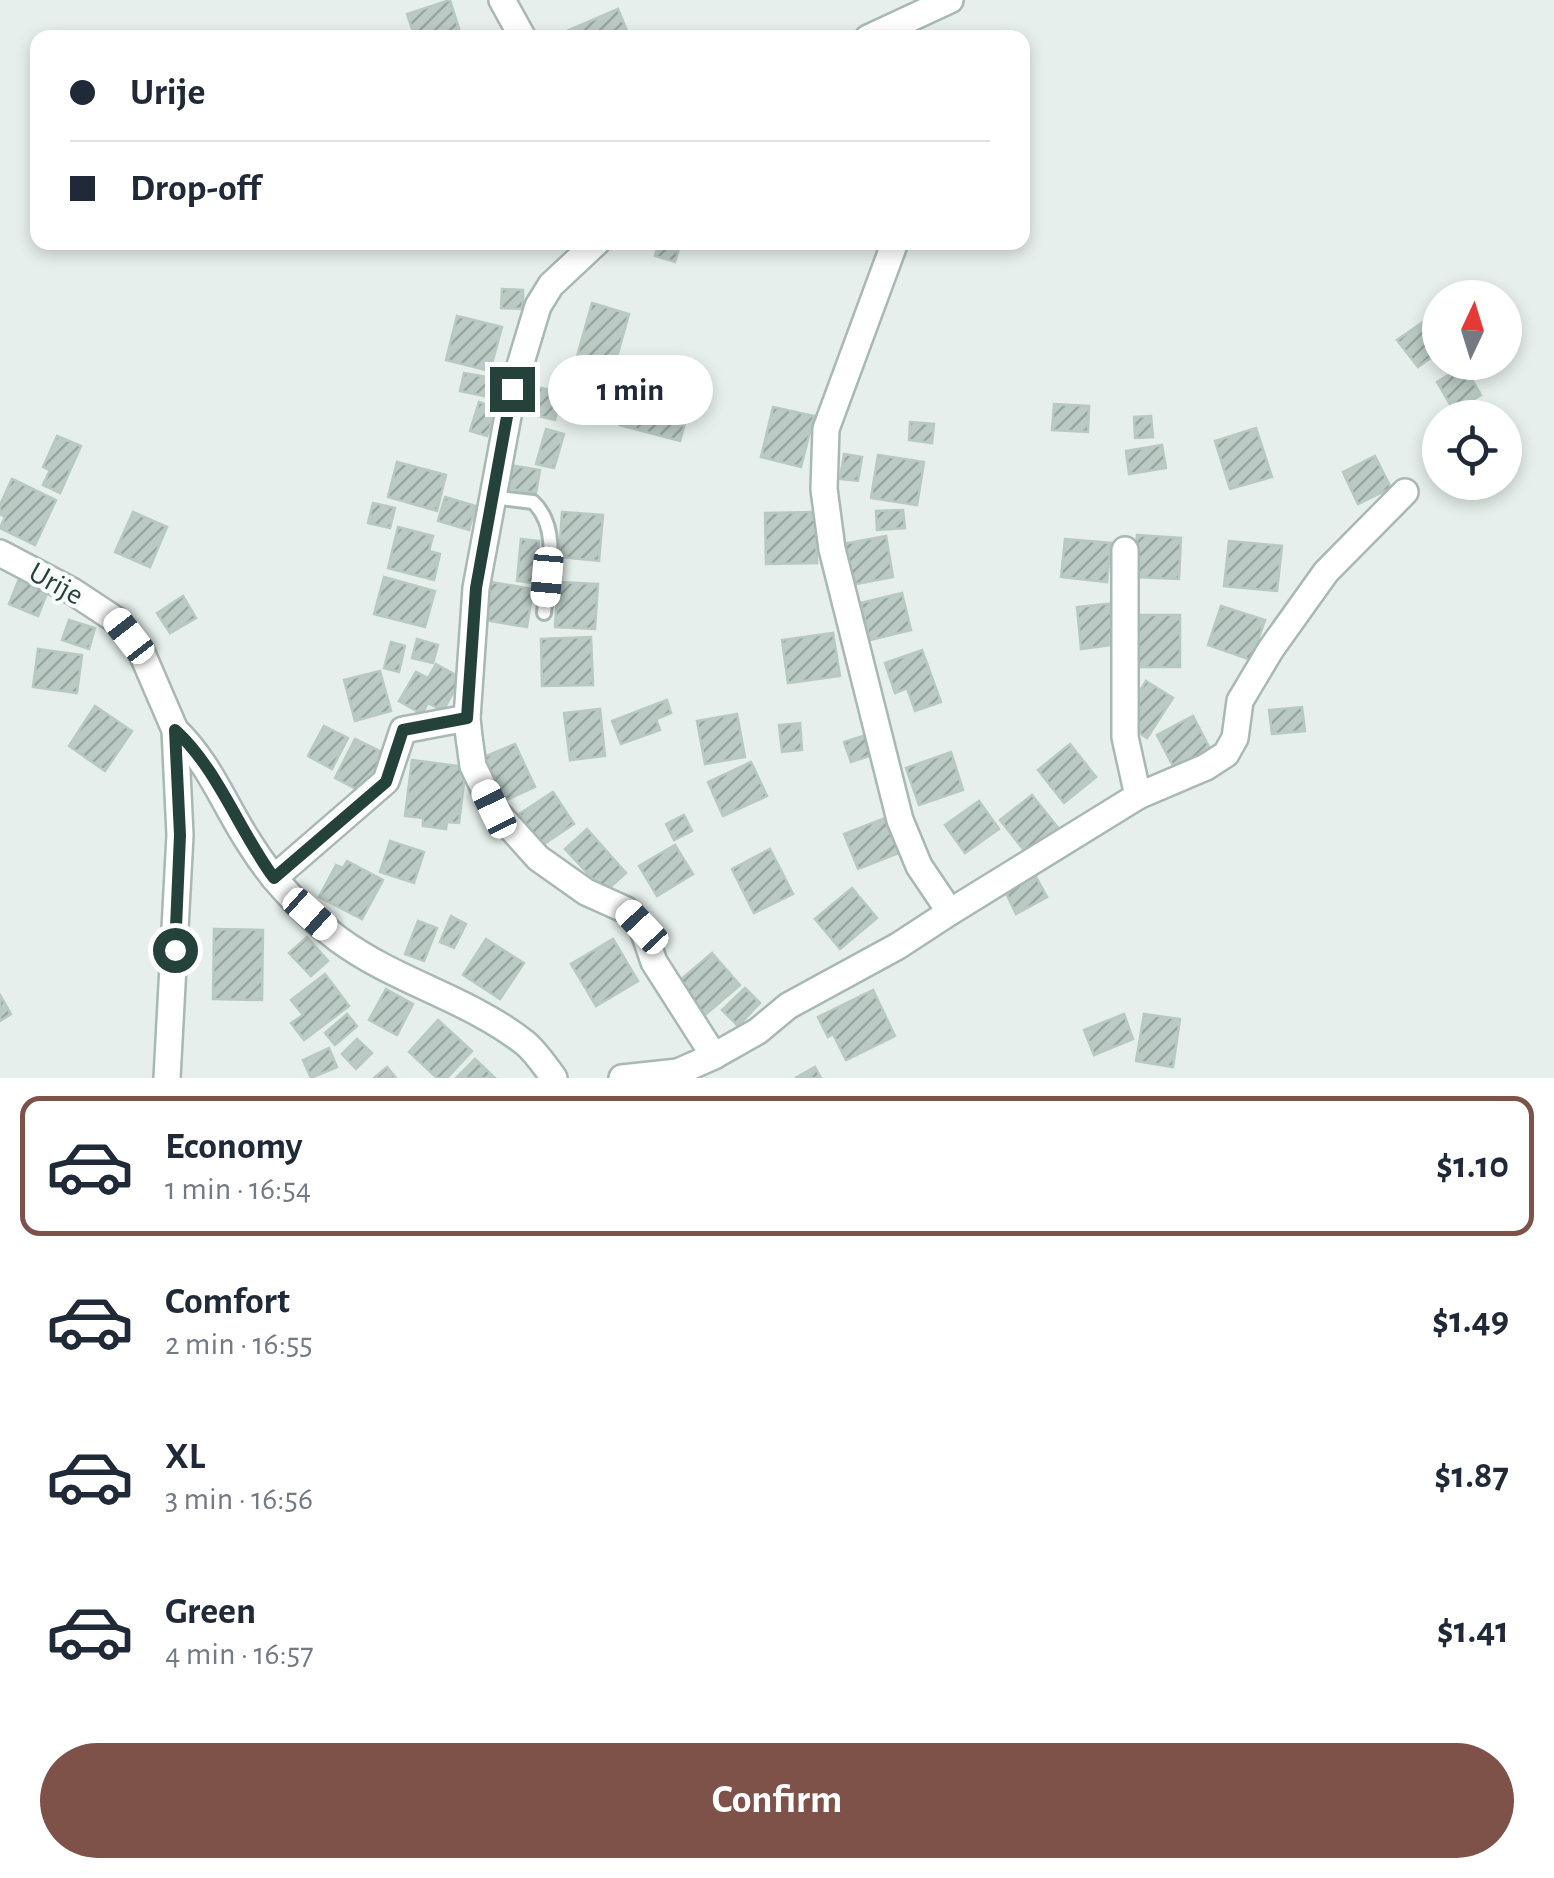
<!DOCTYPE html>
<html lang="en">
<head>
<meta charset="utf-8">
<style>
	body { margin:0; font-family:"Alegreya Sans",sans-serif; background:#f6f6f7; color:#1f2937; height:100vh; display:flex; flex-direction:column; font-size:38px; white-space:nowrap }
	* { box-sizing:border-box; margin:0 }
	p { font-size:32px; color:#747a83 }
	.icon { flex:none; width:55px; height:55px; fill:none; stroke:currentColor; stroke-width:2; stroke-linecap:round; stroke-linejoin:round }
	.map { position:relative; height:1078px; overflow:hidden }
	.drawer { display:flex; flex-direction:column; background:#fff; flex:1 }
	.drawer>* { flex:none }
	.hud { position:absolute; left:30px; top:30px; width:1000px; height:220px; border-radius:20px; box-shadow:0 5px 15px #0003; display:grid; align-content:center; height:220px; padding:0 40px; background:#fff }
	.needle { width:65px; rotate:4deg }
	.tools { position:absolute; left:1422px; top:280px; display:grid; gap:20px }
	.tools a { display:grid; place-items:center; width:100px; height:100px; border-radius:50%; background:#fff; box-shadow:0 5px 15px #0003; font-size:50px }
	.end { position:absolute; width:45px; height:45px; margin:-22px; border:12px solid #24423a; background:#fff; box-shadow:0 0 0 5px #fff }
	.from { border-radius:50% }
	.bubble { position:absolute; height:70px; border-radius:35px; background:#fff; box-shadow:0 5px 15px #0003; font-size:32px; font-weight:600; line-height:70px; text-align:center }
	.car { position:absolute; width:30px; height:60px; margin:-30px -15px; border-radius:12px; box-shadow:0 0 8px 2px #0007; background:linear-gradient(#fff 24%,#345 0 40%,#fff 0 76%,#345 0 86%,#fff 0) }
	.hud b { display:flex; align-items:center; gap:35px; height:95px; font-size:38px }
	.hud b+b { border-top:2px solid #e0e1e3 }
	.hud i { width:25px; height:25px; background:#1f2937 }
	ul { padding:18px 0 0; list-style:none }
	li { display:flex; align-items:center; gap:30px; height:140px; margin:0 20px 15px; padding:0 20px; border:5px solid transparent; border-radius:20px }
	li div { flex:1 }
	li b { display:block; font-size:38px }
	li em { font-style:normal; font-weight:600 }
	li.active { border-color:#7f5249 }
	li>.icon { width:90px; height:90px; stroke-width:1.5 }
	.cta { display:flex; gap:20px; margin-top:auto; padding:20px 40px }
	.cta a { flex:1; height:115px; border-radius:60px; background:#7f5249; color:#fff; font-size:40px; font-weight:600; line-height:115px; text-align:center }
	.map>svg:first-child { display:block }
</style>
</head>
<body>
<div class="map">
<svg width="1554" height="1078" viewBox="0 0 1554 1078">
	<defs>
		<pattern id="building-hatch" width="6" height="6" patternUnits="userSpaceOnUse" patternTransform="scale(2.5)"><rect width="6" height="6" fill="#bbcac4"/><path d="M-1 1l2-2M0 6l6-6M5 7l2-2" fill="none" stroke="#98a6a0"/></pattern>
	</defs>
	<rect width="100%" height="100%" fill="#e6efeb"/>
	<g fill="url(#building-hatch)" stroke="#b8c9c2" stroke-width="2.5">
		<path d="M450 0 462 38H415L407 14Z"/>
		<path d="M618 9 630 38H569L567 31Z"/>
		<path d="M659 242H681L675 262 655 256Z"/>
		<path d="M502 289 523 290V309L501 308Z"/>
		<path d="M592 303 629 314 613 371 576 360Z"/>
		<path d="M457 316 502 327 490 371 446 360Z"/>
		<path d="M1423 322 1440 345V351L1418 367 1397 340Z"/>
		<path d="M1464 366 1481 395 1454 411 1437 382Z"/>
		<path d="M464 373 498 379 494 398 460 391Z"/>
		<path d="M643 380 693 394 680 441 620 425 628 395 639 398Z"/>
		<path d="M533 386 562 393 555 420 526 413Z"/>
		<path d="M479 402 497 408 487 436 470 431Z"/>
		<path d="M1054 404 1089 406 1088 432 1052 430Z"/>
		<path d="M773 407 814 416 801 467 761 457Z"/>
		<path d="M1151 416 1153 437 1135 438 1134 417Z"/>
		<path d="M910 422 934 424 932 443 909 440Z"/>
		<path d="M1256 428 1272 477 1230 489 1215 441Z"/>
		<path d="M546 429 564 434 554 468 536 464Z"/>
		<path d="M57 436 81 446 60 493 43 485 50 470 43 467Z"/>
		<path d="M1162 445 1166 468 1129 474 1126 451Z"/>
		<path d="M844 454 862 457 858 481 840 479Z"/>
		<path d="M878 455 924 462 917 505 871 498Z"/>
		<path d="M1375 456 1391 488 1358 504 1343 472Z"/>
		<path d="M397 462 446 475 437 511 388 497Z"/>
		<path d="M509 465 540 470 536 493 505 488Z"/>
		<path d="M12 479 56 500 35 545 0 528 5 517 0 514V505Z"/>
		<path d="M445 497 476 506 469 530 438 521Z"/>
		<path d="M373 503 395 508 390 528 368 523Z"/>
		<path d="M903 510 905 528 877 530 876 511Z"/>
		<path d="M133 512 167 527 150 567 115 552Z"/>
		<path d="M562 512 603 515 599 561 559 557Z"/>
		<path d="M815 512 817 563 766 564 765 513Z"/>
		<path d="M398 527 433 536 429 551 440 554 434 580 388 568Z"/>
		<path d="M1137 535 1181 538 1179 579 1134 577Z"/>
		<path d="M886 536 893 577 851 585 843 544Z"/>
		<path d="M521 539 539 541 534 583 517 581Z"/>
		<path d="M1065 539 1111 543 1107 582 1061 577Z"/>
		<path d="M1229 541 1282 546 1277 591 1224 586Z"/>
		<path d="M384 577 435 591 425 627 374 614Z"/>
		<path d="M19 579 48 591 38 616 9 604Z"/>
		<path d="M491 582 533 589 527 627 484 620Z"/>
		<path d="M558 582 598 584 595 629 555 627Z"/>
		<path d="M902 593 911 630 870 640 861 603Z"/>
		<path d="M183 596 196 618 170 633 157 613Z"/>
		<path d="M1115 603 1119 644 1081 649 1077 607Z"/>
		<path d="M1221 606 1265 620 1251 660 1208 645Z"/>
		<path d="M1138 615H1180V667H1139Z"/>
		<path d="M69 620 95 628 89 649 62 640Z"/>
		<path d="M833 633 840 676 788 683 782 640Z"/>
		<path d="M591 637 593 685 542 686 541 639Z"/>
		<path d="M417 639 438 645 433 663 412 658Z"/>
		<path d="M391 642 405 646 399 672 384 668Z"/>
		<path d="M38 649 82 655 77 693 33 687Z"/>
		<path d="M922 650 941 702 915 711 907 688 895 693 885 663Z"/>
		<path d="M436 664 461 678 443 711 428 703 422 714 399 701 416 672 428 678Z"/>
		<path d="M380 671 391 711 355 721 344 680Z"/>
		<path d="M1146 681 1173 698 1147 738 1136 731 1141 724 1135 720 1141 711 1131 705Z"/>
		<path d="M667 700 671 713 656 719 660 730 621 744 612 721Z"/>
		<path d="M95 706 132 731 105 771 69 746Z"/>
		<path d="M1302 707 1305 731 1272 734 1269 710Z"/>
		<path d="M600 709 605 756 570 760 564 713Z"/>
		<path d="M737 714 745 757 705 764 697 721Z"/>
		<path d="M1193 716 1210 749 1174 768 1157 735Z"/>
		<path d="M800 723 802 750 782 752 779 725Z"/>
		<path d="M324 726 348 738 332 769 308 756Z"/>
		<path d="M875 732 882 752 851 762 844 742Z"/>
		<path d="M355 739 384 753 364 793 335 778Z"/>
		<path d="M515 744 535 787 504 801 484 757Z"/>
		<path d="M1070 744 1096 777 1064 803 1038 770Z"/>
		<path d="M951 752 963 790 919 805 906 768Z"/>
		<path d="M412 760 466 767 459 823 447 822 446 829 423 826V818L405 816Z"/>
		<path d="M751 762 767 796 723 816 708 782Z"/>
		<path d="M553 792 574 824 541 846 519 814Z"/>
		<path d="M1032 795 1059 829 1027 854 1000 820Z"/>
		<path d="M979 801 999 829 965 853 945 825Z"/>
		<path d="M684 815 692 831 674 840 666 824Z"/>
		<path d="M890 816 904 851 858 869 844 834Z"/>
		<path d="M587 829 626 873 605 892 565 849Z"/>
		<path d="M390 841 424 852 414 883 380 872Z"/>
		<path d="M675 845 693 874 657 896 639 866Z"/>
		<path d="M770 849 793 894 754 913 732 869Z"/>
		<path d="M347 861 383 880 362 919 319 897 336 865 343 868Z"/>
		<path d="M1035 875 1047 897 1016 914 1005 891Z"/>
		<path d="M852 888 877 918 840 949 815 919Z"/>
		<path d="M451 916 466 924 454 948 440 942Z"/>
		<path d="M418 921 437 928 424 961 405 954Z"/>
		<path d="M214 929 263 930 262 1000 213 999Z"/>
		<path d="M307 937 328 961 311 976 289 953Z"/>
		<path d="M486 939 524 963 500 999 463 975Z"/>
		<path d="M613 939 638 981 596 1006 571 964Z"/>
		<path d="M712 953 740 985 705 1015 677 983Z"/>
		<path d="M325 974 349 1006 304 1040 291 1023 303 1015 291 1000Z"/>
		<path d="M745 988 760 1003 738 1026 722 1010Z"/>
		<path d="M386 989 413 1004 397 1035 369 1020Z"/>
		<path d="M873 990 895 1036 846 1060 833 1034 828 1037 818 1017Z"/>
		<path d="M0 995 11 1014 0 1021Z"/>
		<path d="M347 1014 357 1026 335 1045 325 1033Z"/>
		<path d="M1124 1014 1133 1039 1094 1055 1084 1030Z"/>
		<path d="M1144 1014 1180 1019 1173 1067 1136 1061Z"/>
		<path d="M438 1020 472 1051 447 1078H437L409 1052Z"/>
		<path d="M357 1039 372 1053 356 1069 342 1054Z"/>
		<path d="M329 1048 337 1067 311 1078 303 1060Z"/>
		<path d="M475 1059 495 1078H456Z"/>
		<path d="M387 1067 396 1078H374Z"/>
		<path d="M815 1067 821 1078H795Z"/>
	</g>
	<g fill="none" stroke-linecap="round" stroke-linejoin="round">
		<defs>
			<path id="lane" d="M492 497 533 502C562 529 547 578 544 613"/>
			<g id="street">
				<path d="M502 0 523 38"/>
				<path d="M868 38 950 0"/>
				<path d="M597 242 551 285 538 306 513 389 476 588 467 718 469 737 473 766 494 809 538 858 586 892 626 910 642 927 654 962 714 1056 678 1072 622 1078"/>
				<path d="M895 242 826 429 824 489 832 549 900 820 919 866 950 912 1138 796 1206 767 1226 754 1235 738 1240 701 1271 649 1326 572 1405 492"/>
				<path d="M1125 550V737L1138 796"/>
				<path d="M0 553 72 591 116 620 141 651 175 730 180 835 167 1078"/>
				<path d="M175 730C209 762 225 806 250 844 273 881 304 913 338 939 396 982 468 998 525 1043 536 1052 545 1066 554 1078"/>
				<path d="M274 878 386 781 403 730 467 718"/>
				<path d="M714 1056 758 1031 788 1006 898 946 950 912"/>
			</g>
		</defs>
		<use href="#lane" stroke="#a8b8b2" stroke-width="18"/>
		<use href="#street" stroke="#a8b8b2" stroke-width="30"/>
		<use href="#lane" stroke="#fff" stroke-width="12"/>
		<use href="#street" stroke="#fff" stroke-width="25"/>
	</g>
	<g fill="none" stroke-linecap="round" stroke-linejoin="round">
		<path stroke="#24423a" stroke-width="12" d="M175 950 180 835 175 730C218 769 239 831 274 878L386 782 403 730 467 718 476 588 512 389"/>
	</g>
	<g text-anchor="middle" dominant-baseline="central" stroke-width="8" stroke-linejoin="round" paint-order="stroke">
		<g font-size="30" fill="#24423a" stroke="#f7fbf9">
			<text transform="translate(56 584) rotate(29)">Urije</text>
		</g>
	</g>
</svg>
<div class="tools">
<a><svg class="needle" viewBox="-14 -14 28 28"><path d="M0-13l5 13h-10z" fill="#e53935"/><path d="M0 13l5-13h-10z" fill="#747a83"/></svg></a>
<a><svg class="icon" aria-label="locate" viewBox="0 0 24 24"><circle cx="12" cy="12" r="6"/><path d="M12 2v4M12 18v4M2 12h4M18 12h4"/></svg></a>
</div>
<i class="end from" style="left:175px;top:950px"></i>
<i class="end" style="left:512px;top:389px"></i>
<div class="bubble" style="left:548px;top:355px;width:165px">1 min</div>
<i class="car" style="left:547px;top:577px;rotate:185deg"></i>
<i class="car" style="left:129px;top:636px;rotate:322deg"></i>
<i class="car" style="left:494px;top:809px;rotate:334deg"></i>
<i class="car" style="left:310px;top:914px;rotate:132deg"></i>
<i class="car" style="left:642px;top:927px;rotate:317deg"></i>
<div class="hud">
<b><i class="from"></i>Urije</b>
<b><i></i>Drop-off</b>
</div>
</div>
<section class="drawer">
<ul>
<li class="active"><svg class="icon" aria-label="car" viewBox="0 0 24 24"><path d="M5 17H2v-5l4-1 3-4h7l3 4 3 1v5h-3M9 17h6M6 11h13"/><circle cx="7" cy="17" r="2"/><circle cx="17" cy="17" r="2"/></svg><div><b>Economy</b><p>1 min · 16:54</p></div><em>$1.10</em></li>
<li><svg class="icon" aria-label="car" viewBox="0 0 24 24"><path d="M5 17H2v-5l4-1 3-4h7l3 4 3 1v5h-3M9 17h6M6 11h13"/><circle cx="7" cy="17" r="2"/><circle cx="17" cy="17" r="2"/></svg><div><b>Comfort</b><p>2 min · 16:55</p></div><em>$1.49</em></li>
<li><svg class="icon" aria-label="car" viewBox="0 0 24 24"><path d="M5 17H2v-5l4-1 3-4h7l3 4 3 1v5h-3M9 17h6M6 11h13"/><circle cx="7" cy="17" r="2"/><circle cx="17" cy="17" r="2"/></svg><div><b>XL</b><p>3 min · 16:56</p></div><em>$1.87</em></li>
<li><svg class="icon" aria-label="car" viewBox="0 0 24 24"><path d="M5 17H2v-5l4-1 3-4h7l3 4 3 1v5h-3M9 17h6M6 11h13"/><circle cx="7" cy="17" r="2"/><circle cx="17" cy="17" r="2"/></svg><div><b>Green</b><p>4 min · 16:57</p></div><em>$1.41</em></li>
</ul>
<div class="cta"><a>Confirm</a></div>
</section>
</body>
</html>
